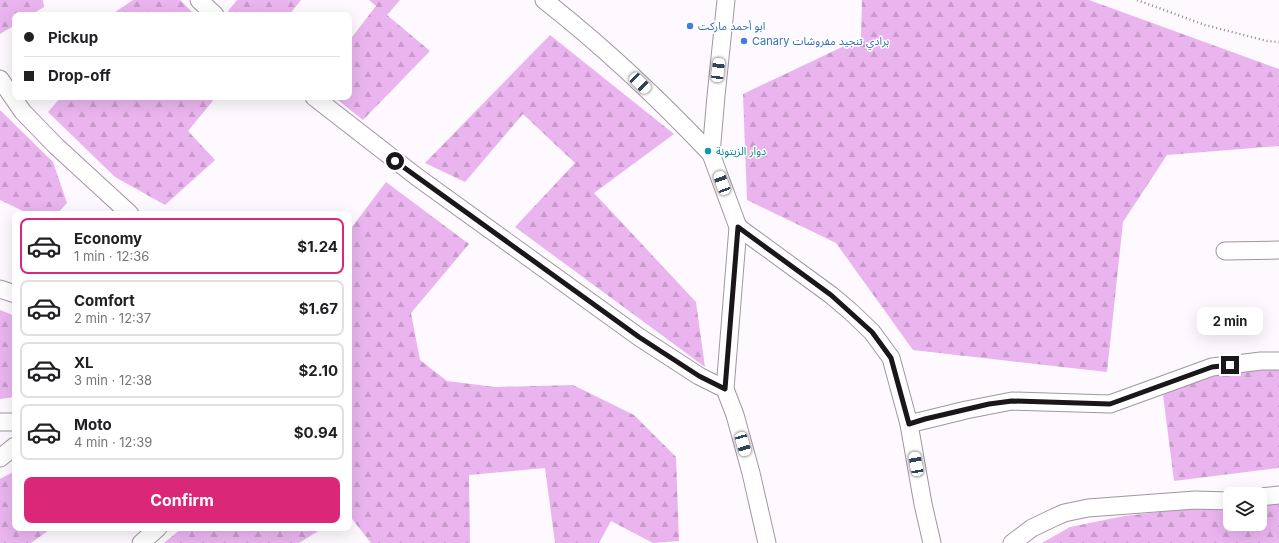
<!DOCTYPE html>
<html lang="en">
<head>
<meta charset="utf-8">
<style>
	body { margin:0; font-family:Inter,"Noto Sans Arabic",sans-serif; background:#f6f6f6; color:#202124; height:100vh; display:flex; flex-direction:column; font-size:15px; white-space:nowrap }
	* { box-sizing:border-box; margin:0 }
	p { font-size:13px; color:#757577 }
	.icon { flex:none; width:22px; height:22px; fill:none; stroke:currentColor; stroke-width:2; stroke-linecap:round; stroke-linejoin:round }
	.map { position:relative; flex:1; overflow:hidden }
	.panel { position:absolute; left:12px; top:211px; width:340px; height:320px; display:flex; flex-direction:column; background:#fff; border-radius:8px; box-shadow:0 4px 16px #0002 }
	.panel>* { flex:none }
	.banner { position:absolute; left:12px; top:12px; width:340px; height:88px; border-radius:8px; box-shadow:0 4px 16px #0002; display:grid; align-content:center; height:88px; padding:0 12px; background:#fff }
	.fabs { position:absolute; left:1223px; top:487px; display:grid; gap:8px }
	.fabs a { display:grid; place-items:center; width:44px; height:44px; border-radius:8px; background:#fff; box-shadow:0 4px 16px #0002; font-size:20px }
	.end { position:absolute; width:18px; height:18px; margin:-9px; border:5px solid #1a161a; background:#fff; box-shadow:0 0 0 2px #fff }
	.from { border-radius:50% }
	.bubble { position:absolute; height:28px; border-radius:8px; background:#fff; box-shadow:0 4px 16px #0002; font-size:13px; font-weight:700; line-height:28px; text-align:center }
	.car { position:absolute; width:12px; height:24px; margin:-12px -6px; border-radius:5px; box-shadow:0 0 3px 1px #0007; background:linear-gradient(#fff 24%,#345 0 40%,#fff 0 76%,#345 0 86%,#fff 0) }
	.banner b { display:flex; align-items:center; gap:14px; height:38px; font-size:15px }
	.banner b+b { border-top:1px solid #e0e0e0 }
	.banner i { width:10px; height:10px; background:#202124 }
	ul { padding:7px 0 0; list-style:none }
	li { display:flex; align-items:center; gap:12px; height:56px; margin:0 8px 6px; padding:0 4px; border:2px solid #e0e0e0; border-radius:8px }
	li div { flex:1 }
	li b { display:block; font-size:15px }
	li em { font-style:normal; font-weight:700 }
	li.current { border-color:#db2777 }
	li>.icon { width:36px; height:36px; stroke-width:1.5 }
	.action { display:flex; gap:8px; margin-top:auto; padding:8px 12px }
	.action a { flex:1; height:46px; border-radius:8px; background:#db2777; color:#fff; font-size:16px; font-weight:700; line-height:46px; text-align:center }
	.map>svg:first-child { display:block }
</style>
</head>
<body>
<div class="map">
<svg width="1279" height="543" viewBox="0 0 1279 543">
	<defs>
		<pattern id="forest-firs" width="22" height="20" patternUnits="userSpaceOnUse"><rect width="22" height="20" fill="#eab4ef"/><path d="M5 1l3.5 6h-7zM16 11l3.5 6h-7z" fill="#c89acc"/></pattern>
	</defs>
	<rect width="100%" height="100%" fill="#fef9fe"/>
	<g fill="url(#forest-firs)">
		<path d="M0 0H43L44 7 31 15H15V25L0 34Z"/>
		<path d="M133 0H180L195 15H111Z"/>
		<path d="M237 0H301L289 15H232L228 11Z"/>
		<path d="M369 0H400L387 15 430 51 363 120 334 97H349V41L376 6Z"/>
		<path d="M862 0H1089L1279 69V146L1167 155 1123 222 1107 372 913 350 836 243 747 200 743 94 861 38Z"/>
		<path d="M550 35 674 134 594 193 696 302 705 367 515 227 575 163 523 114 465 182 425 163Z"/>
		<path d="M61 97H216L188 131 215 160 165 205 115 177 48 112Z"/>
		<path d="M0 110 53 162 67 203 57 214H29L0 200Z"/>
		<path d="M386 182 469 244 411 313 420 360 447 381 495 387 573 385 634 415 676 457 679 541 653 543 611 521 599 543H555L545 468 469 475 470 543H371L349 515V231Z"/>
		<path d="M0 310 15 316V397L0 399Z"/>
		<path d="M1268 365H1279V468L1174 481 1163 395 1201 378Z"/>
		<path d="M15 471V528H52L31 543H0V479Z"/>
		<path d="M1279 499V543H1042L1070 527 1124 516 1230 504V524H1260V501Z"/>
		<path d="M182 528H323L299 543H164Z"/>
	</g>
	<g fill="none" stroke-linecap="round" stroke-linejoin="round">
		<defs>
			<g id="street">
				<path d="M199 0 215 15"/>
				<path d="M544 0C604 47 659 99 711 154"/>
				<path d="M0 79 23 112 56 146 130 214"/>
				<path d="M314 97 417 177 639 337 699 376 725 389 735 415 751 473 767 543"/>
				<path d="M738 227 831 295 850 311 872 332 891 358 909 424 923 504 932 543"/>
				<path d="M1225 251 1279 250"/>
				<path d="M0 289 15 294"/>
				<path d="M725 389 738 227 711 154 716 96 726 0"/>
				<path d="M0 422H15"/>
				<path d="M909 424 966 410 1012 401 1110 404 1212 367 1261 361H1279"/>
				<path d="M0 458 15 446"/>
				<path d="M1260 497 1279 495"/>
				<path d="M141 543 158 528"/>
				<path d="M1012 543 1032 528 1053 518 1064 513 1088 508 1195 500 1230 501"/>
			</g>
		</defs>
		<use href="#street" stroke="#a096a0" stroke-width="19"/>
		<path stroke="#8d898d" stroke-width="2.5" stroke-dasharray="1 3" stroke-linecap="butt" d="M1137 0 1205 25 1267 41 1279 42"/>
		<use href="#street" stroke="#fff" stroke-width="17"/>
	</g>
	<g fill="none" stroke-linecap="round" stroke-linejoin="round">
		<path stroke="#1a161a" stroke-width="5" d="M395 161 639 337 699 376 725 389 738 227 831 295 872 332 891 358 909 424 925 419 989 404 1012 401 1110 404 1212 367 1230 365"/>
	</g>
	<g fill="#3f7fe0" stroke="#fff" stroke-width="1.5">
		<circle cx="690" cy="26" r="4"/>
		<circle cx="744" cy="41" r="4"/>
	</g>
	<circle fill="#0f9aa8" stroke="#fff" stroke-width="1.5" cx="708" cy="151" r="4"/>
	<g text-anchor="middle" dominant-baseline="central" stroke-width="3" stroke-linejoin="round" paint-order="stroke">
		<g font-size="11" fill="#366cbe" stroke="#fff" text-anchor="start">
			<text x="698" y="26">ابو أحمد ماركت</text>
			<text x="752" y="41">Canary برادي تنجيد مفروشات</text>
		</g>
		<g font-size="11" fill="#0d838f" stroke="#fff" text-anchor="start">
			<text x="716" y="151">دوار الزيتونة</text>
		</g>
	</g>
</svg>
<div class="fabs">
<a><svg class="icon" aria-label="layers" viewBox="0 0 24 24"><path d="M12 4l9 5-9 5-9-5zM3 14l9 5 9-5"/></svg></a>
</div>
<i class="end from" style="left:395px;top:161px"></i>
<i class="end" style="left:1230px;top:365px"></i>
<div class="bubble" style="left:1197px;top:307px;width:66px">2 min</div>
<i class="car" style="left:718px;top:70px;rotate:7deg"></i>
<i class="car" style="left:640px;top:83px;rotate:134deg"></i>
<i class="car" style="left:722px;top:183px;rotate:340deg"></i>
<i class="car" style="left:743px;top:444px;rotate:164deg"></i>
<i class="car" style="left:916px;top:464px;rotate:350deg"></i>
<div class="banner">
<b><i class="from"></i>Pickup</b>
<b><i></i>Drop-off</b>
</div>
<section class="panel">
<ul>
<li class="current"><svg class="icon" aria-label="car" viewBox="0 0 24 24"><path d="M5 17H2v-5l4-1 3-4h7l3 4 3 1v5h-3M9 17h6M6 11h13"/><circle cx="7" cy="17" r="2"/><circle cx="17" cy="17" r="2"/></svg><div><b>Economy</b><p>1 min · 12:36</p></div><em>$1.24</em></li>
<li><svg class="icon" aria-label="car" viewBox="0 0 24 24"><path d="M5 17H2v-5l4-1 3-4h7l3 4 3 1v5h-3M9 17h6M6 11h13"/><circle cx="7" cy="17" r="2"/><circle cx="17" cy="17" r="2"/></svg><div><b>Comfort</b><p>2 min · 12:37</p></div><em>$1.67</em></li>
<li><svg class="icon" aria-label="car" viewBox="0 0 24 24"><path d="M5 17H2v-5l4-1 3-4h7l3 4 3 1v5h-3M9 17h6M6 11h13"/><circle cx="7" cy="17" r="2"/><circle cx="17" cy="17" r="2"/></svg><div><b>XL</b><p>3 min · 12:38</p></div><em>$2.10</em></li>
<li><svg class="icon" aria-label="car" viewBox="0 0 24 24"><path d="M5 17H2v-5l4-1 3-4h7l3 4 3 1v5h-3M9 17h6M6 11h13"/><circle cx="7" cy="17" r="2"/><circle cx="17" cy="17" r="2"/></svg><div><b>Moto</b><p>4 min · 12:39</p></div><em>$0.94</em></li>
</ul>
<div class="action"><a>Confirm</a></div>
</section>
</div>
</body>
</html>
